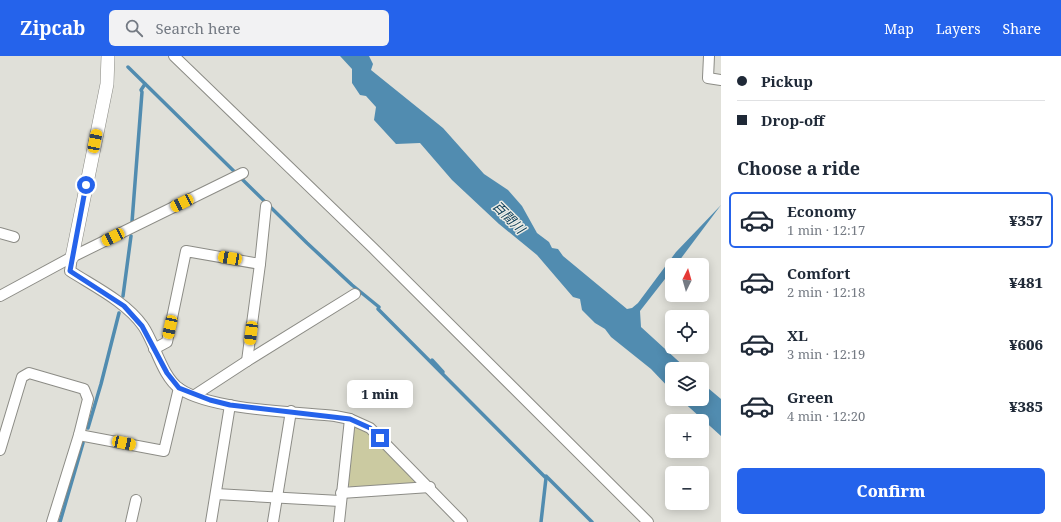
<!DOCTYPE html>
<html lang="en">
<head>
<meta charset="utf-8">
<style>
	body { margin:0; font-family:"Noto Serif","Noto Sans JP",serif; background:#f2f2f3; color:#1f2937; height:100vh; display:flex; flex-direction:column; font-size:15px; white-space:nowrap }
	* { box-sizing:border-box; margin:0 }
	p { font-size:13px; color:#747a83 }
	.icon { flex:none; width:22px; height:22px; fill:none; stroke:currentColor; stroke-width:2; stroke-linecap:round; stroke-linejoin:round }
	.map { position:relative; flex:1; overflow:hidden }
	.panel { display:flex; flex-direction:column; background:#fff; width:340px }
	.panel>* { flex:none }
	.banner { display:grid; align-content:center; height:88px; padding:0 16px; background:#fff }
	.needle { width:26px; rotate:5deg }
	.tools { position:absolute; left:665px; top:202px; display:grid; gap:8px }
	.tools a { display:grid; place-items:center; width:44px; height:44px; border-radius:6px; background:#fff; box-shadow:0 2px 10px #0003; font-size:20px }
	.end { position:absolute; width:18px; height:18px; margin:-9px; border:5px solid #2563eb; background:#fff; box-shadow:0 0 0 2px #fff }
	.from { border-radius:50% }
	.bubble { position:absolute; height:28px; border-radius:6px; background:#fff; box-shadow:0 2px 10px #0003; font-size:13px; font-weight:800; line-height:28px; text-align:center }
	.car { position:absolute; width:12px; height:24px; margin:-12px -6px; border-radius:5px; box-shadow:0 0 3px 1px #0007; background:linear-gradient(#f5c518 24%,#345 0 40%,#f5c518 0 76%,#345 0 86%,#f5c518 0) }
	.banner b { display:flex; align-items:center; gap:14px; height:38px; font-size:15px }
	.banner b+b { border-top:1px solid #e0e1e3 }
	.banner i { width:10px; height:10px; background:#1f2937 }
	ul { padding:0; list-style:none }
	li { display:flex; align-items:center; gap:12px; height:56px; margin:0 8px 6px; padding:0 8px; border:2px solid transparent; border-radius:6px }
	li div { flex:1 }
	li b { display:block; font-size:15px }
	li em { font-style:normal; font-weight:800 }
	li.selected { border-color:#2563eb }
	li>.icon { width:36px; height:36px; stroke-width:1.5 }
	h2 { padding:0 16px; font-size:18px; line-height:48px }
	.button { display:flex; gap:8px; margin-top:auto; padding:8px 16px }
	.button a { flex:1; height:46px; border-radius:6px; background:#2563eb; color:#fff; font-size:16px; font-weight:800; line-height:46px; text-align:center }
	header { display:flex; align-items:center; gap:24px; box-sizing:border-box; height:56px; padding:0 20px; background:#2563eb; color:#fff }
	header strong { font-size:19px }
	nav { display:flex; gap:22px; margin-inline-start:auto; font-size:14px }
	.search { width:280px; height:36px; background:#f2f2f3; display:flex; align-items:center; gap:10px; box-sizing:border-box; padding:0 14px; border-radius:6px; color:#747a83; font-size:15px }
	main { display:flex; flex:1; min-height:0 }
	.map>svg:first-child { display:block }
</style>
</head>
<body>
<header>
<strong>Zipcab</strong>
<div class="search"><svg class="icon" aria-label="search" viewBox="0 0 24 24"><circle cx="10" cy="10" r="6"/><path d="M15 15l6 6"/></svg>Search here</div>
<nav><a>Map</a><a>Layers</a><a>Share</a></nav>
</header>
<main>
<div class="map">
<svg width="721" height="466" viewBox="0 0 721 466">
	<rect width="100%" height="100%" fill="#e0e0d9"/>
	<path fill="#cbcaa1" d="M353 369 366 376 415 424 412 429 352 432 347 428Z"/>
	<g fill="#518cb0">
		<path d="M340 0H369L373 8 371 14 443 72 484 118 508 134 522 150 537 177 549 186 552 192 558 193 563 200 627 253 632 252 638 247 676 196 721 149 676 209H672V214L640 255 641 271 687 313H672V335L651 313 611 281 605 273 595 267 582 254 580 243 573 241 537 199 499 168 452 124 420 87 396 88 374 64 376 51 366 40 360 39 352 27V13Z"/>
		<path d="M702 327 721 343V380L680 343H702Z"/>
	</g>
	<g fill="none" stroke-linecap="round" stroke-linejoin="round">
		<g stroke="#518cb0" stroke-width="3.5">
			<path d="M128 11 307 187 352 229 379 251 378 253 546 422 541 466"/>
			<path d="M132 166 142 36 141 34 145 28"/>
			<path d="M123 240 131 180"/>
			<path d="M432 304 443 316"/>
			<path d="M88 372 101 328 119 257"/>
			<path d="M546 420 592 466"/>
			<path d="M60 466 83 387"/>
		</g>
		<defs>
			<g id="minor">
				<path d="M174 0 373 192 648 466"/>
				<path d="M709 0 708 22 721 24"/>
				<path d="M0 177 14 181"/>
				<path d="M72 201 70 215C95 231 126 246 143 270 155 287 162 321 180 333 212 354 295 356 335 360L350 363 370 372 462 466"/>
				<path d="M0 240 72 201 243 117"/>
				<path d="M154 293 167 286 186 195 260 208"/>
				<path d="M247 305 260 208 266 150"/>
				<path d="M195 339 247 305 355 238"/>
				<path d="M79 379 164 395 179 332"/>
				<path d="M0 394 22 321 29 317 84 333 88 343 79 379 52 466"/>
				<path d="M341 437 430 431"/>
				<path d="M216 438 340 445"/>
				<path d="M131 466 136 444"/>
				<path d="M211 466 230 349"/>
				<path d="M273 466 291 355"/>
				<path d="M339 466 350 363"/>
			</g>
			<path id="tertiary" d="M72 201 107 28 108 0"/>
		</defs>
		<use href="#minor" stroke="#8c8c86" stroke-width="12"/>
		<use href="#tertiary" stroke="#8c8c86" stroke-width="14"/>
		<use href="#minor" stroke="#fff" stroke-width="10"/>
		<use href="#tertiary" stroke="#fff" stroke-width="13"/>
	</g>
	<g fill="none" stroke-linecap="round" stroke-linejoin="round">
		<path stroke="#2563eb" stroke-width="5" d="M86 129 70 215 124 250 142 270 167 317 179 332 210 344 230 349 350 363 370 372 380 382"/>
	</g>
	<g text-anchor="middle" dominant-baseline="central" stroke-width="3" stroke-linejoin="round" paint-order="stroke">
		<g font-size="13" font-style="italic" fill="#093b55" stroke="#edede6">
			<text transform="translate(509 161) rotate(45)">百間川</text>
		</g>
	</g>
</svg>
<div class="tools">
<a><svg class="needle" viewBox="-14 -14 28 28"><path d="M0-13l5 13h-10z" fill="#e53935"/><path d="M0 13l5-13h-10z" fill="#747a83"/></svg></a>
<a><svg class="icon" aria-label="locate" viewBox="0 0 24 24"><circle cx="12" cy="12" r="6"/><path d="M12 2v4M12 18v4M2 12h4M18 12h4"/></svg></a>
<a><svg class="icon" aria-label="layers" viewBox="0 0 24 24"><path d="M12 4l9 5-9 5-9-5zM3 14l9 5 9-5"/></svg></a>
<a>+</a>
<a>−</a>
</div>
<i class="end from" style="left:86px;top:129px"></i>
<i class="end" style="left:380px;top:382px"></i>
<div class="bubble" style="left:347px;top:324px;width:66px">1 min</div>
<i class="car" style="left:95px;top:85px;rotate:11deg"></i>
<i class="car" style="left:182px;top:147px;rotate:244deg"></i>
<i class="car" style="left:113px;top:181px;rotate:244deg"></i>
<i class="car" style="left:230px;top:202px;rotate:280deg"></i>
<i class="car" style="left:170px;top:271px;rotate:192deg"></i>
<i class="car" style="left:251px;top:277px;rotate:187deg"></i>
<i class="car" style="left:124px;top:387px;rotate:102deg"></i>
</div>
<section class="panel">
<div class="banner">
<b><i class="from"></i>Pickup</b>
<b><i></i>Drop-off</b>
</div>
<h2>Choose a ride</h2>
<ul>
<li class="selected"><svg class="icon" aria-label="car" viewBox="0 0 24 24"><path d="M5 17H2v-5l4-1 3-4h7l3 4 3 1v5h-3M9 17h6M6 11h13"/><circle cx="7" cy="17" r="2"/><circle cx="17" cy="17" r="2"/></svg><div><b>Economy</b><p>1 min · 12:17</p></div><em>¥357</em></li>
<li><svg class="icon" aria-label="car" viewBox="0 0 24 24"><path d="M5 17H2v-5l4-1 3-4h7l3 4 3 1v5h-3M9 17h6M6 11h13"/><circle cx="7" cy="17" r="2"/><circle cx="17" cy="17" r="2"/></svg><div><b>Comfort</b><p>2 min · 12:18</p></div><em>¥481</em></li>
<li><svg class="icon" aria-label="car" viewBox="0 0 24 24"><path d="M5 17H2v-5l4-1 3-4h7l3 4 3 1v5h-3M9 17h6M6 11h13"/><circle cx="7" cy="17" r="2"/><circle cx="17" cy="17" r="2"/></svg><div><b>XL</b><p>3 min · 12:19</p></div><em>¥606</em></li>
<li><svg class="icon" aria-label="car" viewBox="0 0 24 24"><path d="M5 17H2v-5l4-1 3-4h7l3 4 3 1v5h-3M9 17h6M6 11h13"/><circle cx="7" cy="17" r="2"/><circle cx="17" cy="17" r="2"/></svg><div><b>Green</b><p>4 min · 12:20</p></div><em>¥385</em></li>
</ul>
<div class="button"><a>Confirm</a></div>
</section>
</main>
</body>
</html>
